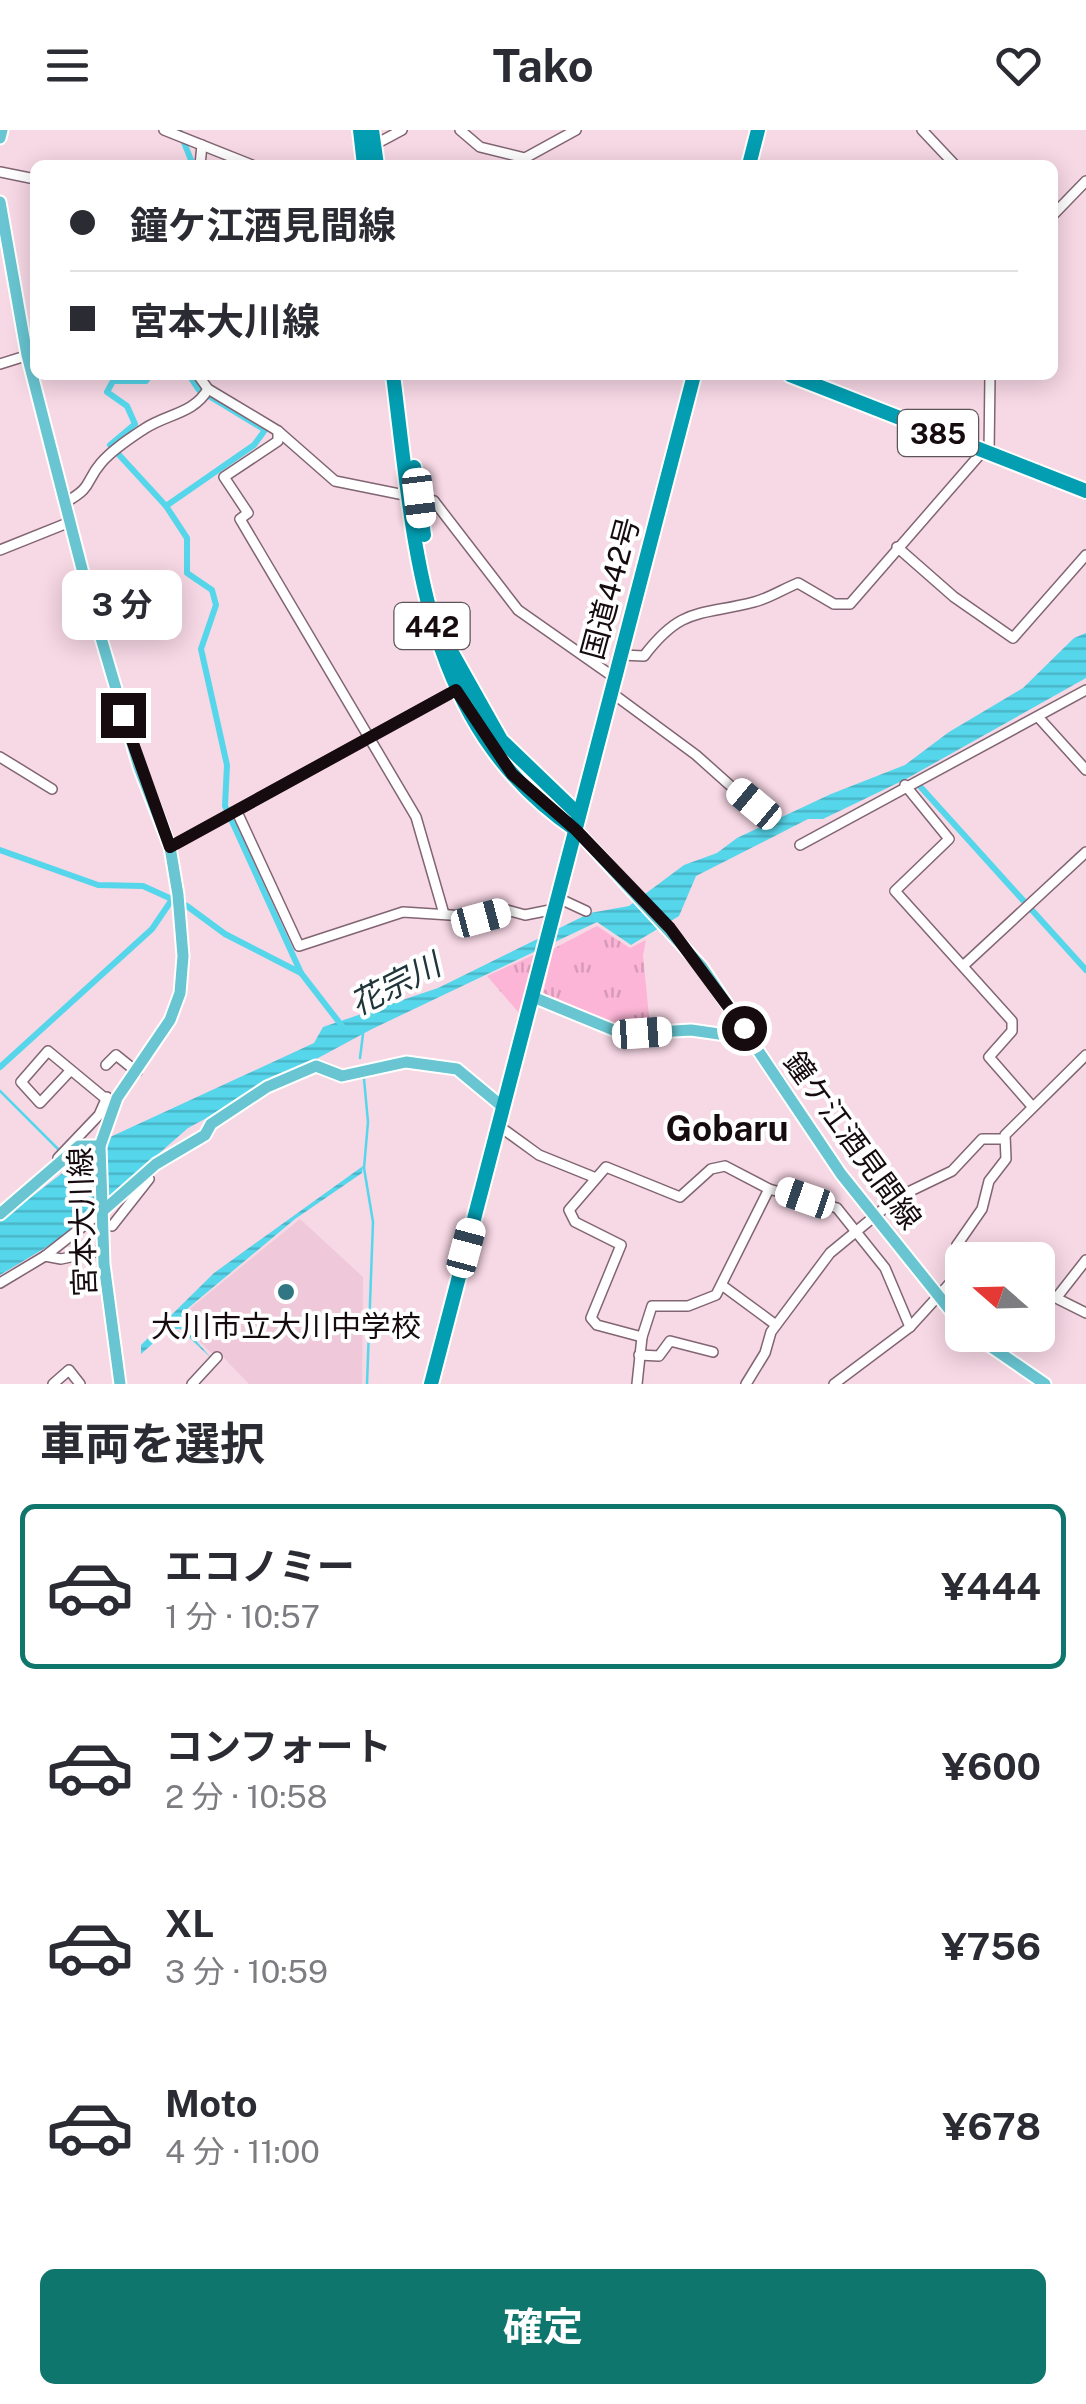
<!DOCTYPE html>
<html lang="ja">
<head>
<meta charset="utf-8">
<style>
	body { margin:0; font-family:"Public Sans","Noto Sans JP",sans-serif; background:#f2f2f3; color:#2b2b33; height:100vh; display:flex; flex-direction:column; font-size:38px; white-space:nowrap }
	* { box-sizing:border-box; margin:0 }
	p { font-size:32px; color:#7c7c81 }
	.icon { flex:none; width:55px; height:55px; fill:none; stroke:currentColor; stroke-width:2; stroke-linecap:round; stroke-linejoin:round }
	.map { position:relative; height:1254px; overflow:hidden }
	.details { display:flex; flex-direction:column; background:#fff; flex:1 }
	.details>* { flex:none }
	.top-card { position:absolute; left:30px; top:30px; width:1028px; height:220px; border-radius:15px; box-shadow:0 5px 25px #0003; display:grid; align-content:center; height:220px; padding:0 40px; background:#fff }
	.needle { width:65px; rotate:290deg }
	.fabs { position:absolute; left:945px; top:1112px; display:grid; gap:20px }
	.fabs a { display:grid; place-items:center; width:110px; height:110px; border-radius:15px; background:#fff; box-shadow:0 5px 25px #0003; font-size:50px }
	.end { position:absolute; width:45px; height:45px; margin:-22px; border:12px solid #160c10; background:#fff; box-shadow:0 0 0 5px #fff }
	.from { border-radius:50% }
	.bubble { position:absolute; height:70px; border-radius:15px; background:#fff; box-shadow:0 5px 25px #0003; font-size:32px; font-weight:700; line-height:70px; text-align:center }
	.car { position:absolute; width:30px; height:60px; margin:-30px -15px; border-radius:12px; box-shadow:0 0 8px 2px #0007; background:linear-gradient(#fff 24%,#345 0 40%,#fff 0 76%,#345 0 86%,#fff 0) }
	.top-card b { display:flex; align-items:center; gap:35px; height:95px; font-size:38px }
	.top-card b+b { border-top:2px solid #e1e1e2 }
	.top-card i { width:25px; height:25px; background:#2b2b33 }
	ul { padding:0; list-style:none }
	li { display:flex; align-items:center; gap:30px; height:165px; margin:0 20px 15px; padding:0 20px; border:5px solid transparent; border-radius:15px }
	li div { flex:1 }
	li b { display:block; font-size:38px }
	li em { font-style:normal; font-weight:700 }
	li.current { border-color:#0f766e }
	li>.icon { width:90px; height:90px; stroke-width:1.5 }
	h2 { padding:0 40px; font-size:45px; line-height:120px }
	.action { display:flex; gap:20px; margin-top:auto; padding:20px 40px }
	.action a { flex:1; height:115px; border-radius:15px; background:#0f766e; color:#fff; font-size:40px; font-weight:700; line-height:115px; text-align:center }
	header { display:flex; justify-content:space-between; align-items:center; height:130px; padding:0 40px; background:#fff; font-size:45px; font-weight:700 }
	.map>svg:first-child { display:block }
</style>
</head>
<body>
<header><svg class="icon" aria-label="menu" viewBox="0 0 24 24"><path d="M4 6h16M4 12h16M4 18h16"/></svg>Tako<svg class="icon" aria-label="heart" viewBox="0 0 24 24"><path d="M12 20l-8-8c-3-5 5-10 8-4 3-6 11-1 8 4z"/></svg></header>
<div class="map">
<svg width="1086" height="1254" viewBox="0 0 1086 1254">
	<defs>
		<pattern id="grass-tufts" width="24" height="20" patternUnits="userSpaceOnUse" patternTransform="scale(2.5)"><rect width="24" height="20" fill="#fcb5d6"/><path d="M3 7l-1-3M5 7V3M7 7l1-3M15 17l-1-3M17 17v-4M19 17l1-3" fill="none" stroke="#d79ab7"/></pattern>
		<pattern id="water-rules" width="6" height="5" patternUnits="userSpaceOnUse" patternTransform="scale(2.5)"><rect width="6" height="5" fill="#55d6eb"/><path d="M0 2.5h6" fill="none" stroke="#49b6c8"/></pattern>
	</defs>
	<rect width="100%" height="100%" fill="#f7d8e5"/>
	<path fill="#efc8d9" d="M300 1089 363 1147 362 1254H249L223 1227 219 1230 186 1199 181 1186 192 1177Z"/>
	<g fill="url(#grass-tufts)">
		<path d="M597 796 630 818 646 810 643 825 650 897 623 898 543 865 553 819Z"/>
		<path d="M540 822 530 878 520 884 487 846Z"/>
	</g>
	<g fill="url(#water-rules)">
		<path d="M1086 503V548L906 649 823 689H808L696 746 679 786 631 815 597 792 372 899 188 998 65 1106 0 1145V1091L108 1008 314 913 323 897 438 858 590 783 629 776 684 735 717 723 737 708 831 664 905 635 949 602 1023 558 1074 508Z"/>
		<path d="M363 1036 362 1043 295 1089 181 1184 184 1197 212 1229 180 1199H169L141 1224V1215L214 1143Z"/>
	</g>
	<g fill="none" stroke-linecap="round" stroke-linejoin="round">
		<g stroke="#55d6eb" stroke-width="2.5">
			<path d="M360 928 363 904"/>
			<path d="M364 949 368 992 364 1038 373 1092 367 1254"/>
			<path d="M0 961 59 1020"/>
		</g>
		<g stroke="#55d6eb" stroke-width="6">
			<path d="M179 0 193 35"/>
			<path d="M150 245 146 251H113L107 262 127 276 135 294 110 315 166 376 187 408V443L212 460 216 475 201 519 227 635 225 676 301 843"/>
			<path d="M166 376 254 315 265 300 199 260 189 245"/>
			<path d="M917 653 1086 840"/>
			<path d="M0 720 98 755 143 756 187 776 225 804 301 843 342 896"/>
			<path d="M0 937 152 799 171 771"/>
		</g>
		<defs>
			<g id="minor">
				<path d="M164 0 252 35"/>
				<path d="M460 0 480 17 525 28 576 0"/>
				<path d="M922 0 955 35"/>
				<path d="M374 15 402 0"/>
				<path d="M200 35 202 15"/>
				<path d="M0 42 35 49"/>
				<path d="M1052 86 1086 51"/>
				<path d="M0 234 35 223"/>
				<path d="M198 245 208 259 278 301 335 351 434 371 518 480 615 548"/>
				<path d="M278 301V311L224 347 248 383 240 389 416 687 444 784"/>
				<path d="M989 323 990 245"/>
				<path d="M66 372C94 356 84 353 101 333 112 320 129 309 144 299 166 284 194 284 208 259"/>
				<path d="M897 417 954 467 1013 508 1086 425"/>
				<path d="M0 420 70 392"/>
				<path d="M621 525 644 526C682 476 700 486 754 472 770 468 783 459 798 453L834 474H850L983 321"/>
				<path d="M612 563 696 625 771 692"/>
				<path d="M1039 588 1086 640"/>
				<path d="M0 627 52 659"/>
				<path d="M905 655 949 709 895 761 1012 891V901L989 927 1031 975"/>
				<path d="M237 682 299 816 403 782 481 787 507 780 525 785 555 779"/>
				<path d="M800 715 1086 560"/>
				<path d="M170 717 460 558"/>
				<path d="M558 768 586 781"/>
				<path d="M963 836 1086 722"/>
				<path d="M106 935 116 925 137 942"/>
				<path d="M71 940 40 973 21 952 48 921 106 969"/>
				<path d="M499 996 539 1025 596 1048"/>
				<path d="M58 1028 99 985 107 967"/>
				<path d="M112 1096 149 1049 145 1043"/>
				<path d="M957 1115 982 1130"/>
				<path d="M45 1126 105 1079"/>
				<path d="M0 1153 45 1126 61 1129 104 1120"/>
				<path d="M723 1156 776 1195"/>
				<path d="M1038 1159 1086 1183"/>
				<path d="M1057 1167 1086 1130"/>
				<path d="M642 1207 597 1195 591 1188 621 1115 575 1092 569 1080 606 1037 680 1067 711 1039 725 1036 769 1059 837 1078 885 1138 910 1197"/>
				<path d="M639 1225 659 1226 670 1211 713 1222"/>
				<path d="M53 1254 69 1240 80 1254"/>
				<path d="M192 1254 217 1227"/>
				<path d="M637 1254 642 1207 652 1176H688L716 1165 769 1059"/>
				<path d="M746 1254 765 1223 771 1202 830 1123 898 1067 952 1041 982 1009H1003"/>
				<path d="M834 1254 910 1197 951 1152 957 1115 982 1079 989 1051 1006 1029 1005 1005 1086 925"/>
			</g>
			<g id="major">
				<path d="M0 8 2 0"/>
				<path d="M0 72 27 225 91 474 139 637 170 717 178 765 183 826 180 863 170 890 117 968 100 1016 104 1134 120 1254"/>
				<path d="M576 700 702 837 841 1044 962 1195"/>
				<path d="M533 867 623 904 691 900 733 906 745 898"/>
				<path d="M105 1079 156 1034 205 1005 211 994 267 957 316 936 342 946 406 932 457 939 504 978"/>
				<path d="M0 1084 79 1016H100"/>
				<path d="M974 1205 1045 1254"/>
			</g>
			<g id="highway">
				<path d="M360 0 364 35"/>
				<path d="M372 0 377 35"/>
				<path d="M749 35 758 0"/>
				<path d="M393 245C415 414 420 594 576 700"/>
				<path d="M790 245 1086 361"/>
				<path d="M414 337 424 405"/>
				<path d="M447 514 501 610 579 685"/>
				<path d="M431 1254 694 245"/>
			</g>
		</defs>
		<use href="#minor" stroke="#816572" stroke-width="12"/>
		<use href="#major" stroke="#fff" stroke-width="15"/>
		<use href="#highway" stroke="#fff" stroke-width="18"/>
		<use href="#minor" stroke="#fff" stroke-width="9"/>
		<use href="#major" stroke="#68c5d1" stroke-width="11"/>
		<use href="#highway" stroke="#039eb2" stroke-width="14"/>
	</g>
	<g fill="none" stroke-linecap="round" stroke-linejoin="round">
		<path stroke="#160c10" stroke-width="12" d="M123 585 170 717 456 560 512 644 576 700 670 798 744 898"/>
	</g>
	<circle fill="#307783" stroke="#fff" stroke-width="4" cx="286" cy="1162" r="10"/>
	<g text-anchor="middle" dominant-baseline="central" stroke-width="8" stroke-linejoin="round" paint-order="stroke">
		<g fill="#fff" stroke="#5c5558" stroke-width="2.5">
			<rect x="898" y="280" width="80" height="46" rx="8"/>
			<rect x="394.5" y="473" width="75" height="46" rx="8"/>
		</g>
		<g font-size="28" font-weight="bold" fill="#160c10">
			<text x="938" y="303">385</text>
			<text x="432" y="496">442</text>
		</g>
		<g font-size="30" fill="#160c10" stroke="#fff">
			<text transform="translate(610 458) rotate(-75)">国道442号</text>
			<text transform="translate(853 1010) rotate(54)">鐘ケ江酒見間線</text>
			<text transform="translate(82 1092) rotate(-92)">宮本大川線</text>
		</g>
		<g font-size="30" fill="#160c10" stroke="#fff">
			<text x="286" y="1196">大川市立大川中学校</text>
		</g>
		<g font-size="32" font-style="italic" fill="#20363a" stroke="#fff">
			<text transform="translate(395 854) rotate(-27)">花宗川</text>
		</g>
		<g font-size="35" font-weight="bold" fill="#160c10" stroke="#fff">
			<text x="727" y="998">Gobaru</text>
		</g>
	</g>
</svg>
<div class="fabs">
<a><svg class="needle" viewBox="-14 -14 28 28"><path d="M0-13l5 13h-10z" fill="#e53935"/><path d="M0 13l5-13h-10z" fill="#7c7c81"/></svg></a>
</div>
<i class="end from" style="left:744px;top:898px"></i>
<i class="end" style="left:123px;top:585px"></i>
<div class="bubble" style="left:62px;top:440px;width:120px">3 分</div>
<i class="car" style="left:419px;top:368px;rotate:173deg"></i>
<i class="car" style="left:754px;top:674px;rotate:310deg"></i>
<i class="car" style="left:481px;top:788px;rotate:75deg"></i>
<i class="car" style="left:642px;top:903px;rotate:86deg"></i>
<i class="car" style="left:805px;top:1068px;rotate:289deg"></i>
<i class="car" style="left:466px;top:1118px;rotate:15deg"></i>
<div class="top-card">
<b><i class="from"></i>鐘ケ江酒見間線</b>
<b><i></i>宮本大川線</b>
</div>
</div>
<section class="details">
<h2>車両を選択</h2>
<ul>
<li class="current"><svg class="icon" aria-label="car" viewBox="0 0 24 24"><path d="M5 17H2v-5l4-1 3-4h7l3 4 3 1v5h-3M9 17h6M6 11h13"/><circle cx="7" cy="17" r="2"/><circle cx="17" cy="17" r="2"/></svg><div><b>エコノミー</b><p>1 分 · 10:57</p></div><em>¥444</em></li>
<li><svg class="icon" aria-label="car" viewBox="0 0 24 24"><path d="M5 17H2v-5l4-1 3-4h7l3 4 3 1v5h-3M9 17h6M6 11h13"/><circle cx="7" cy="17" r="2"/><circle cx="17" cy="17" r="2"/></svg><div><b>コンフォート</b><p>2 分 · 10:58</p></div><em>¥600</em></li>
<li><svg class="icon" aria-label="car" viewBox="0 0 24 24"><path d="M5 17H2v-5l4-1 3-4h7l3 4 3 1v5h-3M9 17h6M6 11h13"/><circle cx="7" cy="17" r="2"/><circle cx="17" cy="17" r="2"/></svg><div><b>XL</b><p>3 分 · 10:59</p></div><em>¥756</em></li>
<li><svg class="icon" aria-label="car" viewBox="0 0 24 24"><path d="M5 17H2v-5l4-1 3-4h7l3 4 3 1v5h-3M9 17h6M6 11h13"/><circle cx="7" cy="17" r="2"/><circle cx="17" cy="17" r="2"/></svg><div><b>Moto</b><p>4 分 · 11:00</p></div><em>¥678</em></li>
</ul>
<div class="action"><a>確定</a></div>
</section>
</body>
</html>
